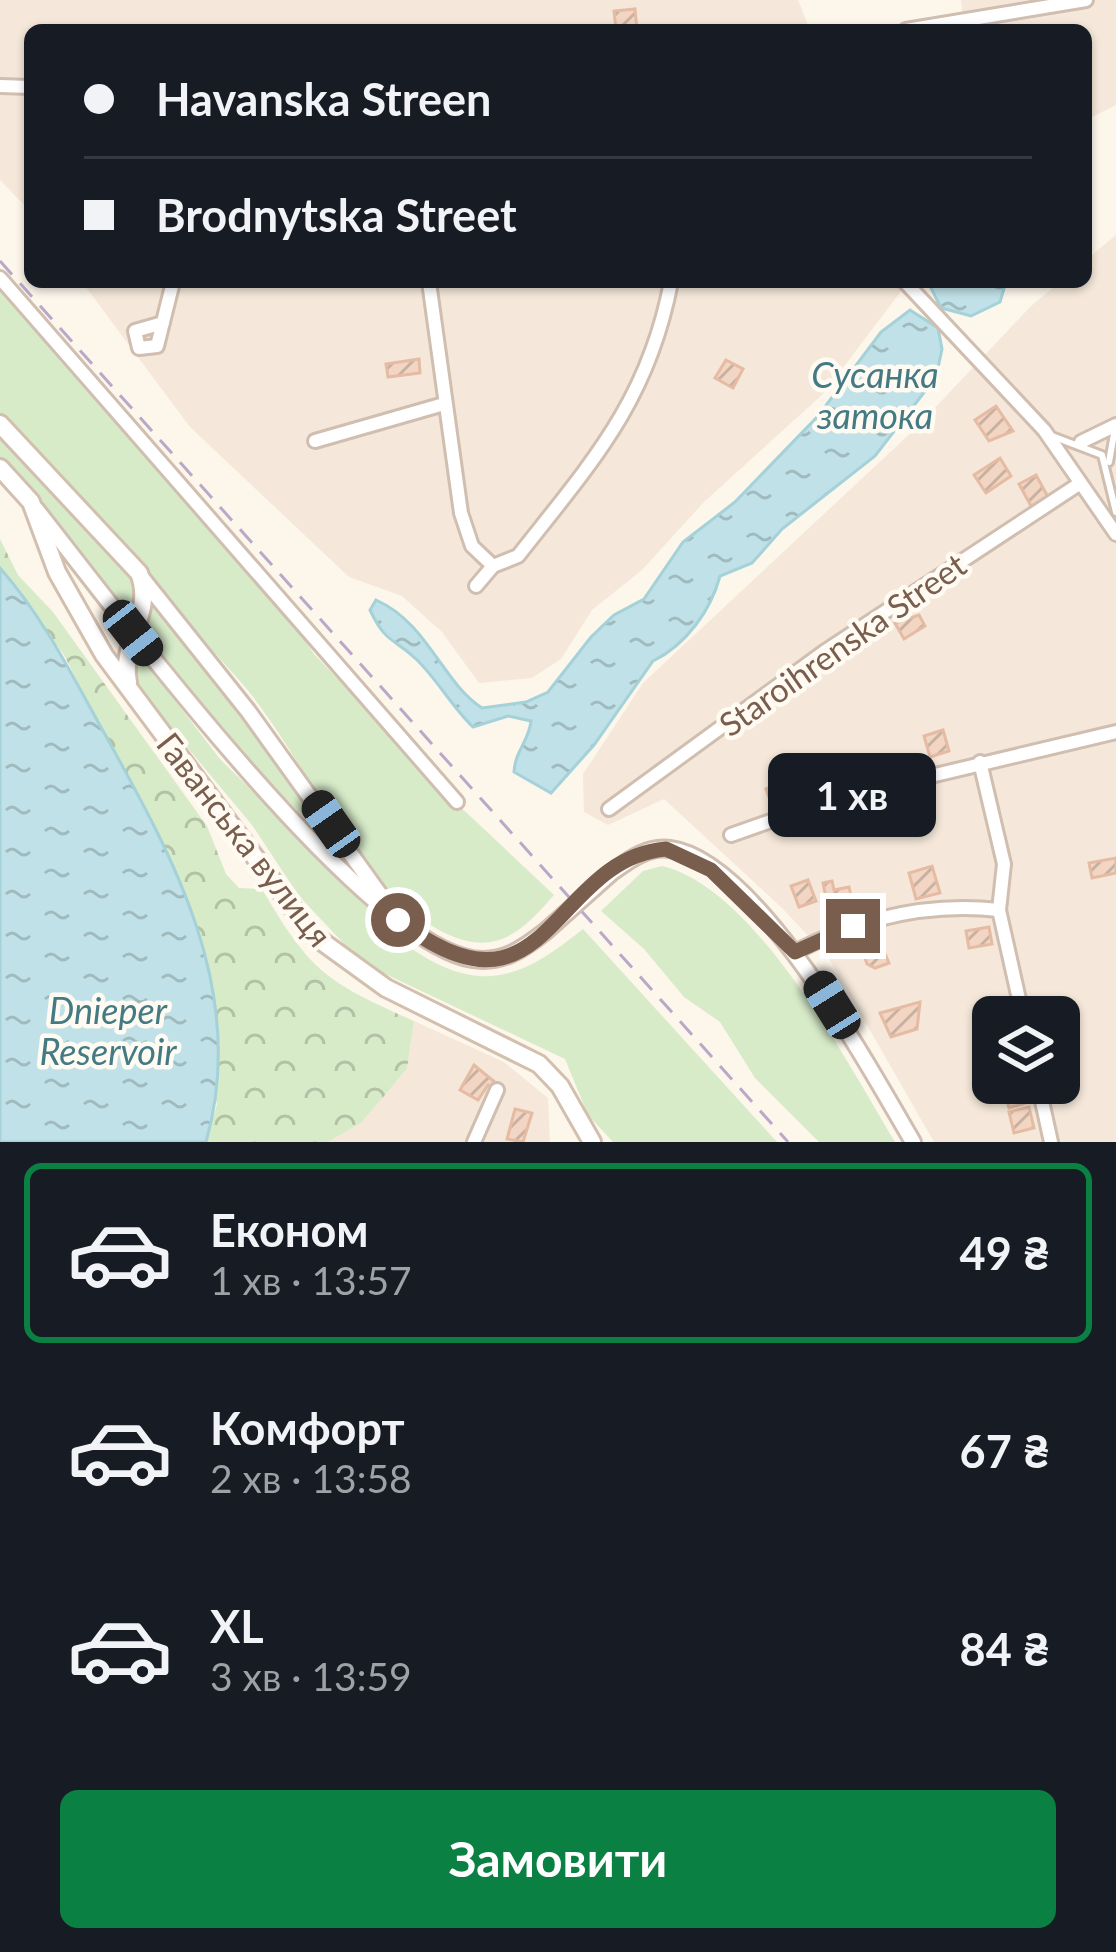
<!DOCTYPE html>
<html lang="uk">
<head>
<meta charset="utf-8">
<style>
	body { margin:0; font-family:Lato,sans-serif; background:#242831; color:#f1f3f6; height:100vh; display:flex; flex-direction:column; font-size:45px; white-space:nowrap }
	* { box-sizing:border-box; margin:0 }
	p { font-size:39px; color:#9ea1a6 }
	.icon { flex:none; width:66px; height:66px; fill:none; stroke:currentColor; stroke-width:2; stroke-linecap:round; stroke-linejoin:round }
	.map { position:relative; height:1142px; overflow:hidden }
	.details { display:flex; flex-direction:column; background:#171b24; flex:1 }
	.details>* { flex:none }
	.banner { position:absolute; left:24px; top:24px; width:1068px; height:264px; border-radius:18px; box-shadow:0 3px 9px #0004; display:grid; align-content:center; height:264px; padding:0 60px; background:#171b24 }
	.fabs { position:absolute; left:972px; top:996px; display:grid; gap:24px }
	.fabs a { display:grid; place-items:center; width:108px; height:108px; border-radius:18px; background:#171b24; box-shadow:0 3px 9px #0004; font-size:60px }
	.end { position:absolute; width:54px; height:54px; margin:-27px; border:15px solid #795d4d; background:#fff; box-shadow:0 0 0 6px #fff }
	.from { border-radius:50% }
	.bubble { position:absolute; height:84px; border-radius:18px; background:#171b24; box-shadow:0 3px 9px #0004; font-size:39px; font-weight:700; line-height:84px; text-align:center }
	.car { position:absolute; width:36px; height:72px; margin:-36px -18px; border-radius:15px; box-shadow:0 0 9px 3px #0007; background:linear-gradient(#222 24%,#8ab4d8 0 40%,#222 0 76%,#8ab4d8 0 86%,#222 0) }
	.banner b { display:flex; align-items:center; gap:42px; height:114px; font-size:45px }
	.banner b+b { border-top:3px solid #363941 }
	.banner i { width:30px; height:30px; background:#f1f3f6 }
	ul { padding:21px 0 0; list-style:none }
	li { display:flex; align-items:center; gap:36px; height:180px; margin:0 24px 18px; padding:0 36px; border:6px solid transparent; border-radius:18px }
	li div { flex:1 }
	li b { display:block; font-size:45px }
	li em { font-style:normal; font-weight:700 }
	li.current { border-color:#0b8043 }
	li>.icon { width:108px; height:108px; stroke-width:1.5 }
	.primary-button { display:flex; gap:24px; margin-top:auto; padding:24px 60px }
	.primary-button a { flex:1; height:138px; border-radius:18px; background:#0b8043; color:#fff; font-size:48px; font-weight:700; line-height:138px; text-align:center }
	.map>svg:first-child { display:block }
</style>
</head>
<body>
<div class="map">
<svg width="1116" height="1142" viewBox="0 0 1116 1142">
	<defs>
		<pattern id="forest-crowns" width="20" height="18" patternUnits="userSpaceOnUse" patternTransform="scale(3)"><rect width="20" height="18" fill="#d7ebc9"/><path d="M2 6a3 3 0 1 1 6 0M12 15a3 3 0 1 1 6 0" fill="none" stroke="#b3c2a5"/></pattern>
		<pattern id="water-ripples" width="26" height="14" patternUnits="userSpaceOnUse" patternTransform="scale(3)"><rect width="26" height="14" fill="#bfe1e7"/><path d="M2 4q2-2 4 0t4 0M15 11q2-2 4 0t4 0" fill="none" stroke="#a0babd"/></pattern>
		<pattern id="building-hatch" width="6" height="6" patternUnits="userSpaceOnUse" patternTransform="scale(3)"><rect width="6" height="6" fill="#f2d6c3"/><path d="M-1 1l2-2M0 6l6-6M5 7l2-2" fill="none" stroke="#c9b1a1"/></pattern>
	</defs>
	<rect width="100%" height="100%" fill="#fdf6eb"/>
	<g fill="#f5e8da" fill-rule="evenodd">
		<path d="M0 0H798L810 30H30V211L0 180Z"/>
		<path d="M961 0H1116V105L1086 120V30H934L964 27Z"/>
		<path d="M1116 235V1142H934L828 957 782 908 664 799 608 825 584 812 583 774 643 683 916 428 1031 306 1060 282H1086V260ZM993 1017H1059V1083H993Z"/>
		<path d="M82 282H908L823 394 704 502 642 570 592 610 561 659 532 678 479 683 442 632 402 596 349 577 190 427Z"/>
		<path d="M414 1021 504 1062 548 1098 550 1142H328L361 1123 407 1069Z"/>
	</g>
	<g fill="#d7ebc9">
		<path d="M0 284 286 611 314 654 452 799 554 895C526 927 500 955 454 937 360 899 304 753 239 680 159 592 81 502 0 415Z"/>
		<path d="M0 434 136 584 132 620 0 457Z"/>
		<path d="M152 602 259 738 346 860 233 745 142 634Z"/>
		<path d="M136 650 220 759 409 947C480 996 521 979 583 929L777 1142H613L588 1115 565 1059 379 971 346 946 299 896 252 825 141 692 134 677Z"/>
		<path d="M662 866C756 888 848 1064 895 1142H819L755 1078 720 1022 684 997 644 949 601 911 643 871Z"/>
	</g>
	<path fill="url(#forest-crowns)" d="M0 539 18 575 53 612 207 826 226 874 239 888 262 889C311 973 327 982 414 1021L407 1069 361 1123 328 1142H206L217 1104 99 724 64 655 0 568Z"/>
	<g fill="url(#water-ripples)" stroke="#a5d1d9" stroke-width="3">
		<path d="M928 282H1006L1000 302 971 316 941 308Z"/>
		<path d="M910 310 938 328 942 349 936 377 875 456 782 529 752 563 720 576C711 610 686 645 653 661L594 745 551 793 514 772C515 751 529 741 531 721L508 716 473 727C452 707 437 679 416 659 394 638 386 644 370 610L376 600C428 623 442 682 482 708L526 702 548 692 591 637 614 615 644 599 683 542 735 502 818 416 881 332Z"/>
		<path d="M0 568C43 617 71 673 102 729 173 857 249 992 206 1142H0Z"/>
	</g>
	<g fill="url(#building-hatch)" stroke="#e5bca3" stroke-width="3">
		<path d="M635 9 637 30H616L614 11Z"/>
		<path d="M419 359 420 373 388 377 386 364Z"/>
		<path d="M726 360 743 369 733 388 715 378Z"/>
		<path d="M996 406 1013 431 989 441 975 420Z"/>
		<path d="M1000 458 1011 476 986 493 974 475Z"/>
		<path d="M1036 475 1048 497 1031 506 1019 484Z"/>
		<path d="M919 615 925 626 904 639 895 623Z"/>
		<path d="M943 730 949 751 930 757 924 736Z"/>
		<path d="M783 783 790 801 773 808 766 789Z"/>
		<path d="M1116 858V873L1092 878 1089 863Z"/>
		<path d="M932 866 940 893 916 899 909 873Z"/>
		<path d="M808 880 816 901 799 907 791 886Z"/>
		<path d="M832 881 834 890 849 887 854 909 837 913 835 901 827 903 823 883Z"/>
		<path d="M989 927 992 944 969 948 966 931Z"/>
		<path d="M877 935 889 963 875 968 867 964 859 941Z"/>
		<path d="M920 1002 917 1029 891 1037 880 1013Z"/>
		<path d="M474 1065 496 1083 493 1088 488 1085 478 1100 460 1090Z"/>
		<path d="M1024 1083 1029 1102 1009 1108 1003 1085Z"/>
		<path d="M1029 1107 1034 1128 1014 1133 1009 1112Z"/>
		<path d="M515 1109 532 1113 523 1142 507 1139Z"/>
	</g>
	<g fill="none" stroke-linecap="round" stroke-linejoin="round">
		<defs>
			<g id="service">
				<path d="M1052 436 1102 455 1116 512"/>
				<path d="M1109 462 1115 428"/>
			</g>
			<g id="minor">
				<path d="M906 30 1086 0"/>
				<path d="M0 86 30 87"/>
				<path d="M0 278 457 802"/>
				<path d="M429 282 461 513 472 546 493 566"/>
				<path d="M905 282 1044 430 1116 534"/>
				<path d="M163 323 135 331 139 348 157 346 173 282"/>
				<path d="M315 441 444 404"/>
				<path d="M1081 442 1116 425"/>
				<path d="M476 586 493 566 518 556C591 463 648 402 671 282"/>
				<path d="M980 762 1004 864 999 910 1023 1017"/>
				<path d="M609 809 824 652 1079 484"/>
				<path d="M731 835 830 800 1116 732"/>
				<path d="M795 952C858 919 928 902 999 910"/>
				<path d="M1038 1083 1051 1142"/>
				<path d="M474 1142 497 1090"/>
			</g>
			<g id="tertiary">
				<path d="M36 509C112 605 361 941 472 959 502 964 523 949 546 931"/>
				<path d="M142 578 248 711 381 896"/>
				<path d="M611 873C629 860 647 846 670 849 757 860 871 1071 913 1142"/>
			</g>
			<g id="secondary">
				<path d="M0 424 139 573C155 612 120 641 128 682"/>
				<path d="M0 468 31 502 57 572 104 655 313 935 386 988 539 1064 560 1086 592 1142"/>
			</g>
		</defs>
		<use href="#service" stroke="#d0beb0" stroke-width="12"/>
		<use href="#minor" stroke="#d0beb0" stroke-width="18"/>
		<use href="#tertiary" stroke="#d0beb0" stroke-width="20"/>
		<use href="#secondary" stroke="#d3bfae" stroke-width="22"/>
		<use href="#service" stroke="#fff" stroke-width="6"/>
		<use href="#minor" stroke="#fff" stroke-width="12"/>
		<use href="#tertiary" stroke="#fff" stroke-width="14"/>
		<use href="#secondary" stroke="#fff" stroke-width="16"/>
		<path stroke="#b9a8c8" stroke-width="3" stroke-dasharray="18 12" stroke-linecap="butt" d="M0 261 788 1142"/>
		<defs>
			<path id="tertiary-bridge" d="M546 931 611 873"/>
		</defs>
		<use href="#tertiary-bridge" stroke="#d0beb0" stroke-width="20" stroke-linecap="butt"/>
		<use href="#tertiary-bridge" stroke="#fff" stroke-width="14"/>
	</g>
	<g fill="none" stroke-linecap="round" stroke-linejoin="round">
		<path stroke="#795d4d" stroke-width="15" d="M398 920C549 1037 550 859 666 849L711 870 795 952 853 926"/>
	</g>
	<g text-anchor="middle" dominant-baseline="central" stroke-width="9" stroke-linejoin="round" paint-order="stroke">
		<g font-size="33" fill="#795d4d" stroke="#fffaf2">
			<text transform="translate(842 644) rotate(-35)">Staroihrenska Street</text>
			<text transform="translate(245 839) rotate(52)">Гаванська вулиця</text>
		</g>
		<g font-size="36" font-style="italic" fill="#437a84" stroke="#fffaf2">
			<text x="875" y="374">Сусанка<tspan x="875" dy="41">затока</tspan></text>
			<text x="108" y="1010">Dnieper<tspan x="108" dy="41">Reservoir</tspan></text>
		</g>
	</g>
</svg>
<div class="fabs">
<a><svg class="icon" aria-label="layers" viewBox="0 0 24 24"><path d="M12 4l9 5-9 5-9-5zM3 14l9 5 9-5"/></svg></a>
</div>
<i class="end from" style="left:398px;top:920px"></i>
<i class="end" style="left:853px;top:926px"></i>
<div class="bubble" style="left:768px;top:753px;width:168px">1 хв</div>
<i class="car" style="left:133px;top:633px;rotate:142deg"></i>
<i class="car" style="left:331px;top:824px;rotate:325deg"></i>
<i class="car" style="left:832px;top:1005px;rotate:328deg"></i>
<div class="banner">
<b><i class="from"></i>Havanska Streen</b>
<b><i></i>Brodnytska Street</b>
</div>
</div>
<section class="details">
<ul>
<li class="current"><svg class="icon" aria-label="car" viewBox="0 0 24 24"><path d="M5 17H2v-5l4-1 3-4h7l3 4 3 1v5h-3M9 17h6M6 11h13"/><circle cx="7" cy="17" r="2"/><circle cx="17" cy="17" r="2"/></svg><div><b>Економ</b><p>1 хв · 13:57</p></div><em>49 ₴</em></li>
<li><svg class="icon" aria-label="car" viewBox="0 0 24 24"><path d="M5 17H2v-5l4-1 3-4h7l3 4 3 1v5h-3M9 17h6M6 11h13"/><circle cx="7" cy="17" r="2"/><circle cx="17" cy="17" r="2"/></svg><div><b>Комфорт</b><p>2 хв · 13:58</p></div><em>67 ₴</em></li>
<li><svg class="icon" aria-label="car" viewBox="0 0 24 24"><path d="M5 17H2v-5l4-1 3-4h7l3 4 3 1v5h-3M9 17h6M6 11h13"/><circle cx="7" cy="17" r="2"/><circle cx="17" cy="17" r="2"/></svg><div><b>XL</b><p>3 хв · 13:59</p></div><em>84 ₴</em></li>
</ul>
<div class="primary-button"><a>Замовити</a></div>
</section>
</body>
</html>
